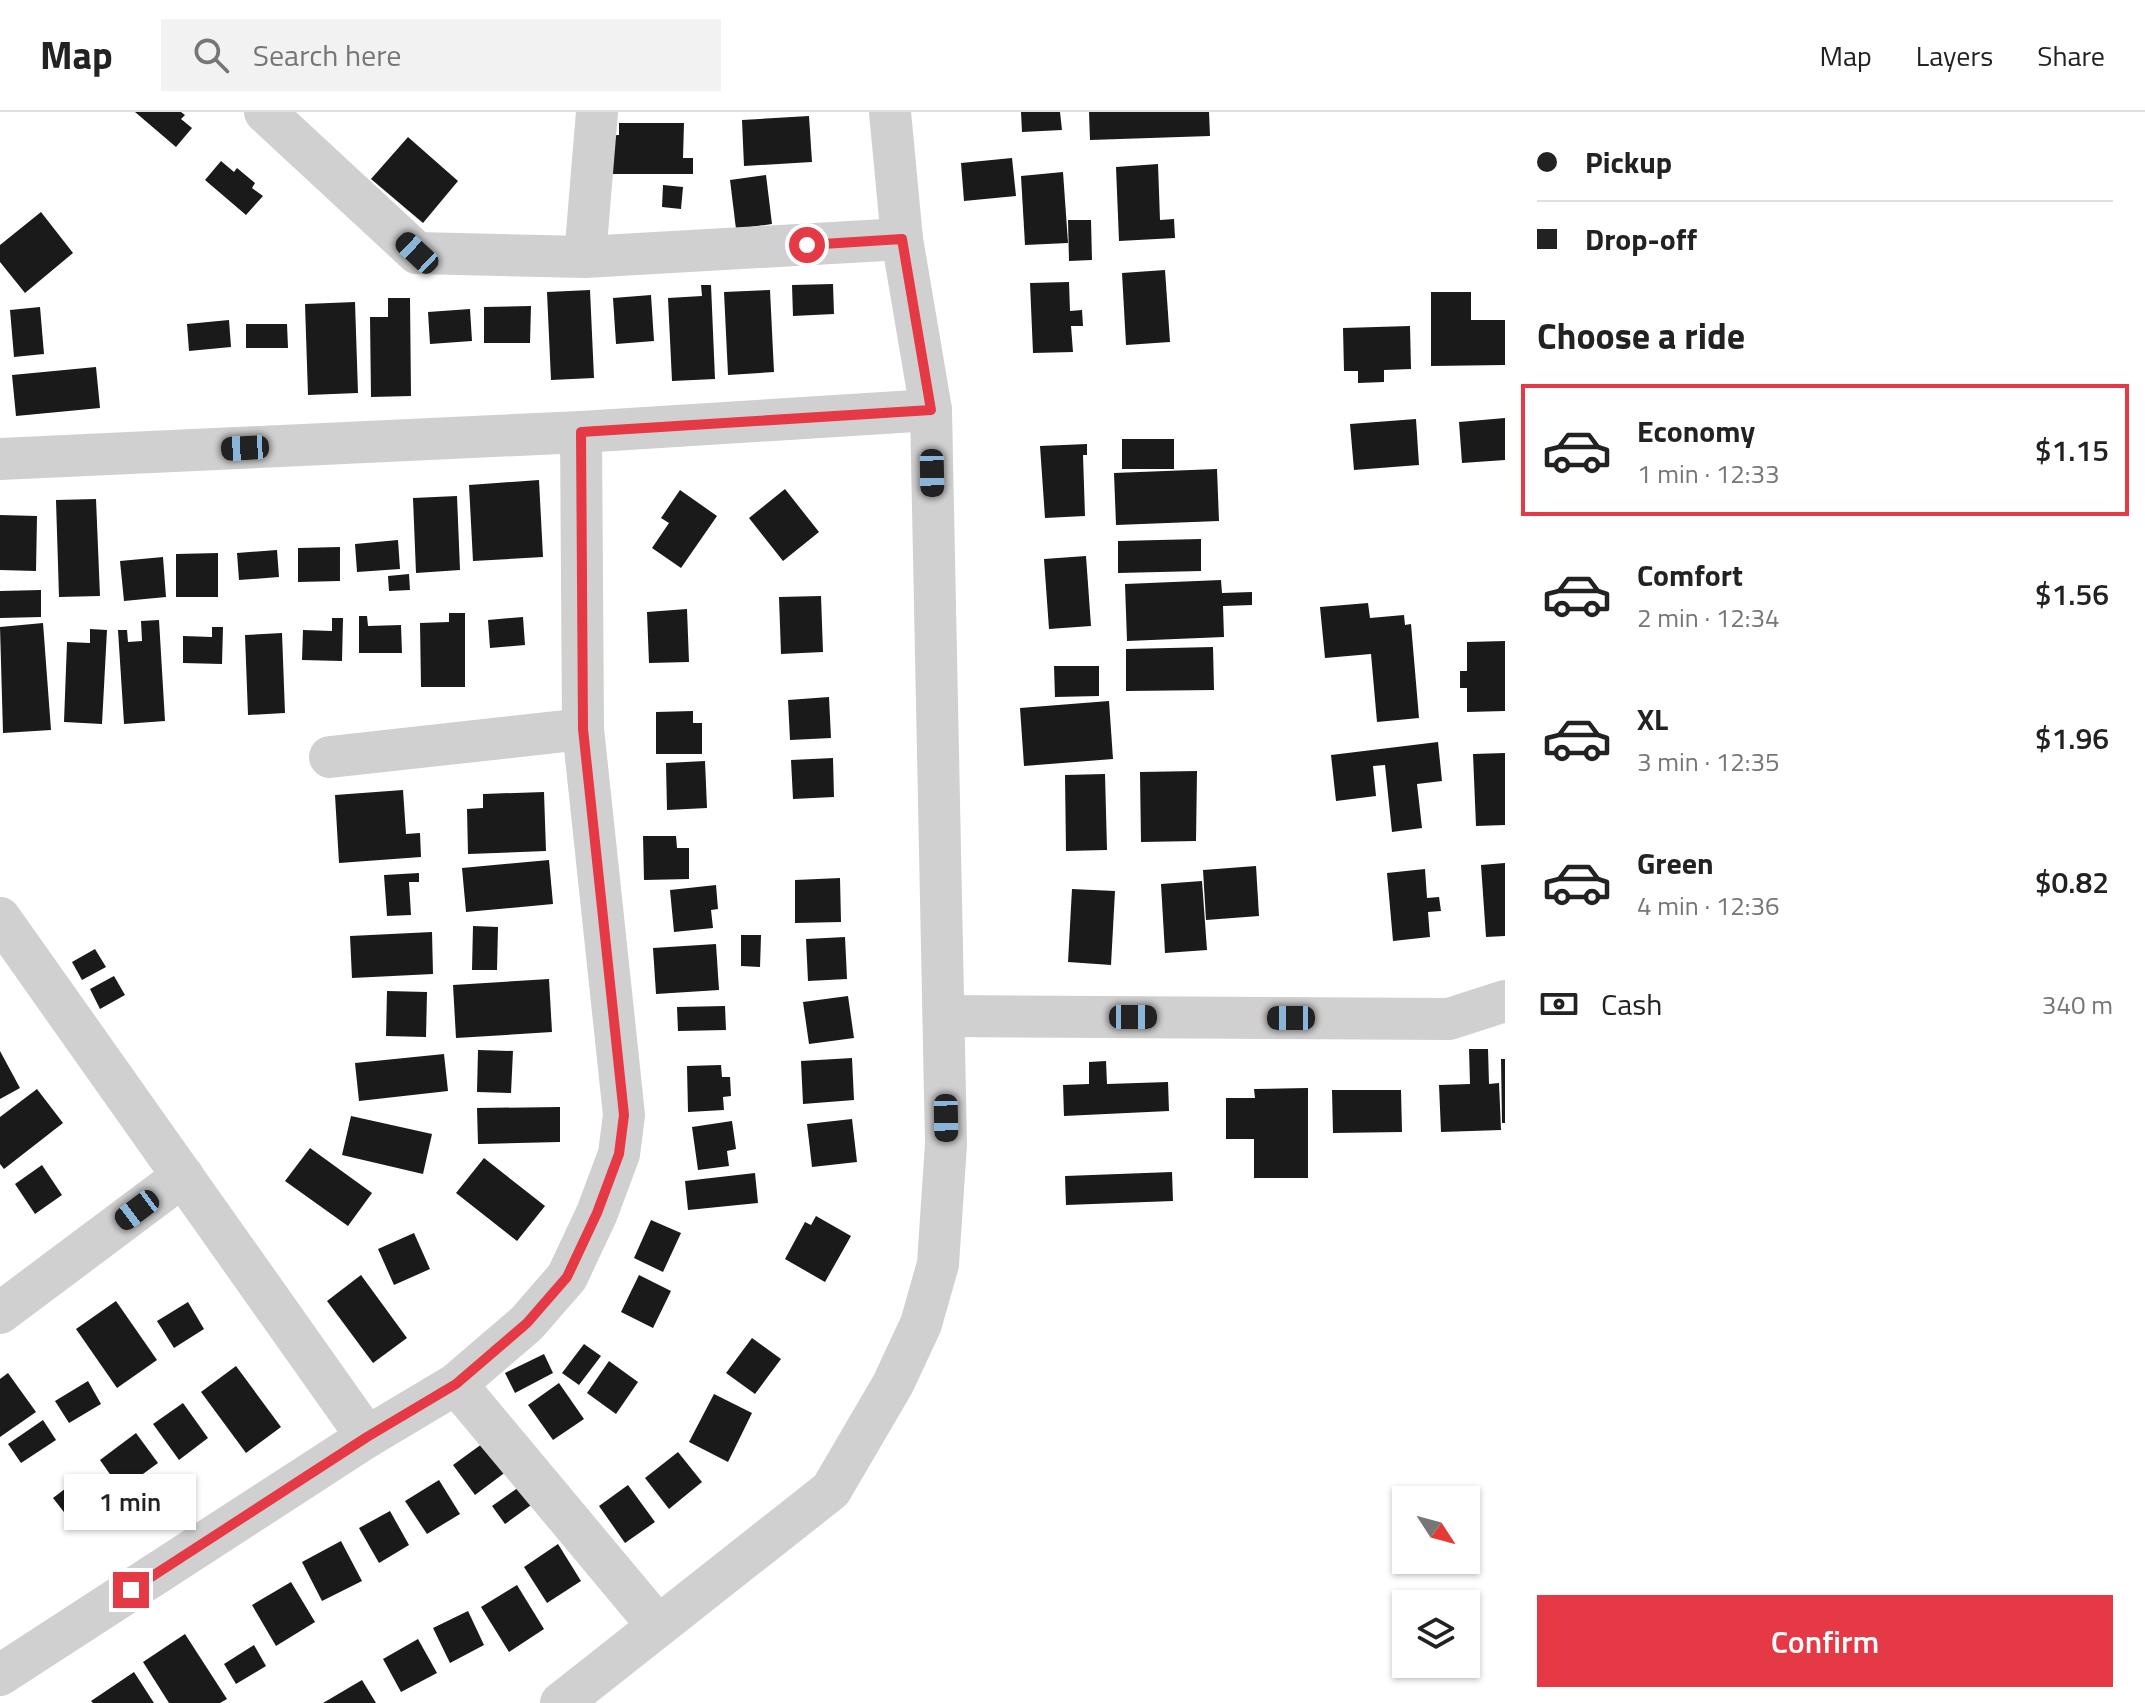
<!DOCTYPE html>
<html lang="en">
<head>
<meta charset="utf-8">
<style>
	body { margin:0; font-family:"Titillium Web",sans-serif; background:#f2f2f2; color:#222; height:100vh; display:flex; flex-direction:column; font-size:30px; white-space:nowrap }
	* { box-sizing:border-box; margin:0 }
	p { font-size:26px; color:#767676 }
	.icon { flex:none; width:44px; height:44px; fill:none; stroke:currentColor; stroke-width:2; stroke-linecap:round; stroke-linejoin:round }
	.map { position:relative; flex:1; overflow:hidden }
	.drawer { display:flex; flex-direction:column; background:#fff; width:640px }
	.drawer>* { flex:none }
	.guide { display:grid; align-content:center; height:176px; padding:0 32px; background:#fff }
	.needle { width:52px; rotate:126deg }
	.buttons { position:absolute; left:1392px; top:1374px; display:grid; gap:16px }
	.buttons a { display:grid; place-items:center; width:88px; height:88px; border-radius:0px; background:#fff; box-shadow:0 2px 6px #0004; font-size:40px }
	.end { position:absolute; width:36px; height:36px; margin:-18px; border:10px solid #e63946; background:#fff; box-shadow:0 0 0 4px #fff }
	.from { border-radius:50% }
	.bubble { position:absolute; height:56px; border-radius:0px; background:#fff; box-shadow:0 2px 6px #0004; font-size:26px; font-weight:600; line-height:56px; text-align:center }
	.car { position:absolute; width:24px; height:48px; margin:-24px -12px; border-radius:10px; box-shadow:0 0 6px 2px #0007; background:linear-gradient(#222 24%,#8ab4d8 0 40%,#222 0 76%,#8ab4d8 0 86%,#222 0) }
	.guide b { display:flex; align-items:center; gap:28px; height:76px; font-size:30px }
	.guide b+b { border-top:2px solid #e0e0e0 }
	.guide i { width:20px; height:20px; background:#222 }
	ul { padding:0; list-style:none }
	li { display:flex; align-items:center; gap:24px; height:132px; margin:0 16px 12px; padding:0 16px; border:4px solid transparent; border-radius:0px }
	li div { flex:1 }
	li b { display:block; font-size:30px }
	li em { font-style:normal; font-weight:600 }
	li.on { border-color:#e63946 }
	li>.icon { width:72px; height:72px; stroke-width:1.5 }
	h2 { padding:0 32px; font-size:36px; line-height:96px }
	.pay { display:flex; align-items:center; gap:20px; height:88px; padding:0 32px; font-size:30px }
	.pay p { margin-inline-start:auto }
	.action { display:flex; gap:16px; margin-top:auto; padding:16px 32px }
	.action a { flex:1; height:92px; border-radius:0px; background:#e63946; color:#fff; font-size:32px; font-weight:600; line-height:92px; text-align:center }
	header { display:flex; align-items:center; gap:48px; box-sizing:border-box; height:112px; padding:0 40px; background:#fff; border-bottom:2px solid #e0e0e0 }
	header strong { font-size:38px }
	nav { display:flex; gap:44px; margin-inline-start:auto; font-size:28px }
	.search { width:560px; height:72px; background:#f2f2f2; display:flex; align-items:center; gap:20px; box-sizing:border-box; padding:0 28px; border-radius:0px; color:#767676; font-size:30px }
	main { display:flex; flex:1; min-height:0 }
	.map>svg:first-child { display:block }
</style>
</head>
<body>
<header>
<strong>Map</strong>
<div class="search"><svg class="icon" aria-label="search" viewBox="0 0 24 24"><circle cx="10" cy="10" r="6"/><path d="M15 15l6 6"/></svg>Search here</div>
<nav><a>Map</a><a>Layers</a><a>Share</a></nav>
</header>
<main>
<div class="map">
<svg width="1505" height="1591" viewBox="0 0 1505 1591">
	<rect width="100%" height="100%" fill="#fff"/>
	<g fill="#1a1a1a">
		<path d="M135 0H181L185 3 181 7 192 16 176 35Z"/>
		<path d="M1021 0H1060L1062 18 1022 20Z"/>
		<path d="M1089 0H1209L1210 24 1090 28Z"/>
		<path d="M809 4 812 50 744 54 742 8Z"/>
		<path d="M619 11H684L683 46H693V62H597V24L619 23Z"/>
		<path d="M408 25 458 69 423 111 371 67Z"/>
		<path d="M1012 46 1016 84 964 89 961 51Z"/>
		<path d="M221 49 234 60 237 56 255 71 252 76 263 84 246 103 205 68Z"/>
		<path d="M1158 52 1160 108 1174 107 1175 126 1119 129 1116 55Z"/>
		<path d="M1063 60 1068 131 1025 133 1021 64Z"/>
		<path d="M766 63 772 112 736 117 730 68Z"/>
		<path d="M663 73 683 75 681 97 662 95Z"/>
		<path d="M41 100 73 141 25 181 0 150V133Z"/>
		<path d="M1068 108H1091L1092 148 1069 149Z"/>
		<path d="M1165 158 1170 230 1126 233 1122 161Z"/>
		<path d="M1069 170 1070 199 1082 198 1083 214H1071L1073 240 1033 241 1030 171Z"/>
		<path d="M833 172 834 202 793 204 792 173Z"/>
		<path d="M701 173H711L715 267 672 269 668 186 702 184Z"/>
		<path d="M590 178 594 266 551 268 547 180Z"/>
		<path d="M770 178 774 260 728 263 724 180Z"/>
		<path d="M1431 180H1471V208H1505V253L1431 254Z"/>
		<path d="M651 183 654 229 616 232 613 186Z"/>
		<path d="M388 186H410L411 284 371 285 370 205H388Z"/>
		<path d="M355 190 358 281 308 283 305 192Z"/>
		<path d="M531 194 530 231H484V195Z"/>
		<path d="M40 195 44 242 14 245 10 198Z"/>
		<path d="M470 197 472 229 430 232 428 200Z"/>
		<path d="M229 208 231 235 189 239 187 212Z"/>
		<path d="M246 212H287L288 236H246Z"/>
		<path d="M1410 214 1411 257 1384 258V270L1358 271V259H1344L1343 216Z"/>
		<path d="M96 255 100 296 16 304 12 263Z"/>
		<path d="M1505 306V348L1462 351 1459 310Z"/>
		<path d="M1416 307 1419 353 1354 358 1350 312Z"/>
		<rect x="1122" y="327" width="52" height="30"/>
		<path d="M1087 332V343H1083L1085 404 1045 406 1040 334Z"/>
		<path d="M1217 357 1219 409 1116 413 1114 361Z"/>
		<path d="M539 368 543 445 473 449 469 373Z"/>
		<path d="M785 377 819 420 783 449 749 406Z"/>
		<path d="M680 378 717 404 681 456 652 436 669 411 661 406Z"/>
		<path d="M457 384 460 458 416 461 413 386Z"/>
		<path d="M96 387 100 484 59 485 56 388Z"/>
		<path d="M0 403 37 404 36 459 0 458Z"/>
		<path d="M1201 427V459L1118 461V429Z"/>
		<path d="M398 428 400 457 357 460 355 432Z"/>
		<path d="M340 435V469L298 470V436Z"/>
		<path d="M277 438 279 465 239 468 237 441Z"/>
		<path d="M218 441V485H176V442Z"/>
		<path d="M1086 444 1091 514 1049 517 1044 447Z"/>
		<path d="M163 445 166 485 124 489 120 449Z"/>
		<path d="M409 462 410 478 389 479 388 464Z"/>
		<path d="M1221 468 1222 481 1252 480V493L1223 494 1224 525 1127 529 1125 472Z"/>
		<path d="M41 478V505L0 506V479Z"/>
		<path d="M821 484 823 540 781 542 779 485Z"/>
		<path d="M1368 491 1370 506 1404 503 1405 513 1411 512 1419 606 1377 610 1371 542 1325 546 1320 495Z"/>
		<path d="M687 497 689 550 649 551 647 500Z"/>
		<path d="M449 501H465V575H421L420 511 449 510Z"/>
		<path d="M359 504H367L368 514 401 513 402 541H359Z"/>
		<path d="M523 505 525 533 490 536 488 508Z"/>
		<path d="M332 506H343L342 549 302 548 303 518 332 519Z"/>
		<path d="M159 508 165 609 124 612 118 518H127L128 530 142 529 141 509Z"/>
		<path d="M43 511 51 618 3 621 0 515Z"/>
		<path d="M212 515H223L222 552 183 551V524L212 525Z"/>
		<path d="M90 517 107 518 102 612 64 610 67 530 90 531Z"/>
		<path d="M282 521 285 601 248 603 245 523Z"/>
		<path d="M1505 529V599L1467 600V576H1460V559H1467V530Z"/>
		<path d="M1213 535 1214 578 1126 579V537Z"/>
		<path d="M1054 554H1099V584L1055 585Z"/>
		<path d="M829 585 831 626 790 628 788 588Z"/>
		<path d="M1109 589 1113 647 1024 654 1020 596Z"/>
		<path d="M693 599V611H702V642H656V600Z"/>
		<path d="M1438 630 1442 669 1417 672 1422 716 1392 720 1385 653 1373 654 1376 684 1336 689 1331 643Z"/>
		<path d="M1505 641V713L1476 714 1473 642Z"/>
		<path d="M833 646 834 685 793 687 791 648Z"/>
		<path d="M705 649 707 696 667 698 666 651Z"/>
		<path d="M1197 659 1196 729 1141 730 1140 660Z"/>
		<path d="M1105 662 1107 738 1066 739 1065 663Z"/>
		<path d="M403 678 406 722 420 721 421 745 339 751 335 683Z"/>
		<path d="M544 680 546 739 468 742 467 697 483 696V682Z"/>
		<path d="M643 724H676L677 736H689V767L644 768Z"/>
		<path d="M549 748 553 792 466 800 462 756Z"/>
		<path d="M1505 751V824L1486 825 1481 753Z"/>
		<path d="M1256 754 1259 804 1206 808 1203 758Z"/>
		<path d="M1425 757 1427 786 1439 785 1441 799 1428 800 1430 825 1393 829 1387 761Z"/>
		<path d="M419 761V770H409L411 803 387 804 384 763Z"/>
		<path d="M840 766 841 810 795 811V768Z"/>
		<path d="M1202 769 1207 838 1165 841 1161 772Z"/>
		<path d="M716 773 718 797 711 798 713 816 674 820 670 778Z"/>
		<path d="M1072 777 1115 779 1111 853 1068 850Z"/>
		<path d="M473 814 498 815 497 858H472Z"/>
		<path d="M432 820 433 862 352 866 350 824Z"/>
		<path d="M741 823H761L760 855 741 854Z"/>
		<path d="M845 825 847 867 808 869 806 827Z"/>
		<path d="M716 832 719 878 656 882 653 836Z"/>
		<path d="M95 837 106 855 82 868 72 850Z"/>
		<path d="M114 864 125 883 100 897 90 877Z"/>
		<path d="M549 867 552 920 456 926 453 873Z"/>
		<path d="M387 879 427 880 426 925 386 924Z"/>
		<path d="M848 884 854 926 809 932 803 890Z"/>
		<path d="M725 894 726 918 678 919 677 895Z"/>
		<path d="M1469 937H1488L1489 972 1499 971 1501 1018 1441 1020 1439 973 1470 972Z"/>
		<path d="M478 938 513 939 511 981 477 980Z"/>
		<path d="M0 939 20 976 0 987Z"/>
		<path d="M444 942 448 979 359 989 355 951Z"/>
		<path d="M852 946 854 988 803 992 801 949Z"/>
		<path d="M1501 947H1505V1011H1502Z"/>
		<path d="M1106 949 1107 972 1168 970 1169 999 1064 1004 1063 973 1089 972V950Z"/>
		<path d="M721 953 722 965H730L731 984 723 985 724 998 688 1000 687 954Z"/>
		<path d="M1308 976V1066H1254V1027H1226V986H1255L1254 977Z"/>
		<path d="M37 977 63 1011 4 1057 0 1052V1005Z"/>
		<path d="M1332 978H1401L1402 1020 1333 1021Z"/>
		<path d="M560 995V1030L478 1032 477 996Z"/>
		<path d="M351 1004 432 1022 423 1062 342 1043Z"/>
		<path d="M852 1007 857 1050 812 1055 807 1012Z"/>
		<path d="M732 1009 736 1037 727 1039 729 1054 698 1058 692 1015Z"/>
		<path d="M310 1036 372 1081 348 1114 285 1069Z"/>
		<path d="M484 1046 545 1094 517 1129 456 1081Z"/>
		<path d="M42 1053 62 1083 35 1102 15 1072Z"/>
		<path d="M1172 1060 1173 1089 1066 1093 1065 1064Z"/>
		<path d="M755 1061 758 1091 688 1098 685 1069Z"/>
		<path d="M816 1104 851 1124 825 1170 785 1147 805 1110 811 1113Z"/>
		<path d="M651 1108 681 1121 663 1160 634 1146Z"/>
		<path d="M414 1121 430 1157 394 1173 378 1137Z"/>
		<path d="M361 1163 407 1226 373 1251 327 1189Z"/>
		<path d="M639 1163 671 1179 653 1216 621 1200Z"/>
		<path d="M116 1189 157 1248 117 1276 76 1217Z"/>
		<path d="M188 1190 204 1217 174 1236 157 1209Z"/>
		<path d="M752 1226 781 1247 755 1282 726 1261Z"/>
		<path d="M584 1232 601 1244 579 1273 562 1261Z"/>
		<path d="M544 1242 553 1261 515 1281 505 1261Z"/>
		<path d="M609 1249 638 1270 616 1302 587 1281Z"/>
		<path d="M236 1254 281 1315 246 1341 201 1280Z"/>
		<path d="M8 1261 36 1300 0 1325V1267Z"/>
		<path d="M88 1269 101 1292 69 1311 55 1289Z"/>
		<path d="M559 1271 584 1307 553 1328 528 1293Z"/>
		<path d="M714 1282 752 1301 728 1350 689 1330Z"/>
		<path d="M183 1291 208 1326 179 1348 153 1312Z"/>
		<path d="M43 1308 56 1328 21 1351 8 1332Z"/>
		<path d="M136 1321 158 1351 121 1378 100 1348Z"/>
		<path d="M486 1329 507 1359 475 1383 453 1353Z"/>
		<path d="M678 1340 702 1370 669 1397 645 1366Z"/>
		<path d="M78 1367 99 1394 74 1413 53 1386Z"/>
		<path d="M439 1368 460 1402 427 1422 405 1389Z"/>
		<path d="M522 1373 534 1391 505 1412 492 1394Z"/>
		<path d="M628 1373 655 1410 625 1431 599 1394Z"/>
		<path d="M390 1399 409 1433 379 1451 359 1416Z"/>
		<path d="M341 1429 362 1469 322 1489 302 1450Z"/>
		<path d="M558 1432 581 1469 547 1491 524 1455Z"/>
		<path d="M291 1470 315 1510 276 1534 252 1493Z"/>
		<path d="M517 1473 544 1517 509 1540 481 1495Z"/>
		<path d="M468 1499 484 1533 450 1551 433 1516Z"/>
		<path d="M185 1522 227 1587 220 1591H169L143 1550Z"/>
		<path d="M418 1527 437 1561 401 1580 383 1547Z"/>
		<path d="M254 1533 266 1554 236 1572 224 1552Z"/>
		<path d="M134 1560 154 1591H93L91 1589Z"/>
		<path d="M362 1568 376 1591H323Z"/>
	</g>
	<g fill="none" stroke-linecap="round" stroke-linejoin="round">
		<g stroke="#d0d0d0" stroke-width="42">
			<path d="M265 0 417 141 585 145 902 127"/>
			<path d="M585 145 597 0"/>
			<path d="M0 347 581 320 931 298"/>
			<path d="M330 645 583 617"/>
			<path d="M0 806 367 1325"/>
			<path d="M944 904 1449 907 1505 889"/>
			<path d="M0 1201 183 1064"/>
			<path d="M456 1272 658 1514"/>
			<path d="M0 1563 367 1325 456 1272 527 1211 567 1165 597 1101 619 1042 624 1003 583 617 581 320"/>
			<path d="M561 1591 831 1378 893 1272 921 1212 938 1152 946 1032 931 298 902 127 890 0"/>
		</g>
	</g>
	<g fill="none" stroke-linecap="round" stroke-linejoin="round">
		<path stroke="#e63946" stroke-width="10" d="M131 1478 367 1325 456 1272 527 1211 567 1165 597 1101 619 1042 624 1003 583 617 581 320 931 298 902 127 807 133"/>
	</g>
</svg>
<div class="buttons">
<a><svg class="needle" viewBox="-14 -14 28 28"><path d="M0-13l5 13h-10z" fill="#e53935"/><path d="M0 13l5-13h-10z" fill="#767676"/></svg></a>
<a><svg class="icon" aria-label="layers" viewBox="0 0 24 24"><path d="M12 4l9 5-9 5-9-5zM3 14l9 5 9-5"/></svg></a>
</div>
<i class="end from" style="left:807px;top:133px"></i>
<i class="end" style="left:131px;top:1478px"></i>
<div class="bubble" style="left:64px;top:1362px;width:132px">1 min</div>
<i class="car" style="left:417px;top:141px;rotate:313deg"></i>
<i class="car" style="left:245px;top:336px;rotate:267deg"></i>
<i class="car" style="left:932px;top:361px;rotate:179deg"></i>
<i class="car" style="left:1133px;top:905px;rotate:90deg"></i>
<i class="car" style="left:1291px;top:906px;rotate:270deg"></i>
<i class="car" style="left:946px;top:1006px;rotate:179deg"></i>
<i class="car" style="left:137px;top:1098px;rotate:233deg"></i>
</div>
<section class="drawer">
<div class="guide">
<b><i class="from"></i>Pickup</b>
<b><i></i>Drop-off</b>
</div>
<h2>Choose a ride</h2>
<ul>
<li class="on"><svg class="icon" aria-label="car" viewBox="0 0 24 24"><path d="M5 17H2v-5l4-1 3-4h7l3 4 3 1v5h-3M9 17h6M6 11h13"/><circle cx="7" cy="17" r="2"/><circle cx="17" cy="17" r="2"/></svg><div><b>Economy</b><p>1 min · 12:33</p></div><em>$1.15</em></li>
<li><svg class="icon" aria-label="car" viewBox="0 0 24 24"><path d="M5 17H2v-5l4-1 3-4h7l3 4 3 1v5h-3M9 17h6M6 11h13"/><circle cx="7" cy="17" r="2"/><circle cx="17" cy="17" r="2"/></svg><div><b>Comfort</b><p>2 min · 12:34</p></div><em>$1.56</em></li>
<li><svg class="icon" aria-label="car" viewBox="0 0 24 24"><path d="M5 17H2v-5l4-1 3-4h7l3 4 3 1v5h-3M9 17h6M6 11h13"/><circle cx="7" cy="17" r="2"/><circle cx="17" cy="17" r="2"/></svg><div><b>XL</b><p>3 min · 12:35</p></div><em>$1.96</em></li>
<li><svg class="icon" aria-label="car" viewBox="0 0 24 24"><path d="M5 17H2v-5l4-1 3-4h7l3 4 3 1v5h-3M9 17h6M6 11h13"/><circle cx="7" cy="17" r="2"/><circle cx="17" cy="17" r="2"/></svg><div><b>Green</b><p>4 min · 12:36</p></div><em>$0.82</em></li>
</ul>
<div class="pay"><svg class="icon" aria-label="cash" viewBox="0 0 24 24"><path d="M3 7h18v10H3z"/><circle cx="12" cy="12" r="2"/></svg>Cash<p>340 m</p></div>
<div class="action"><a>Confirm</a></div>
</section>
</main>
</body>
</html>
